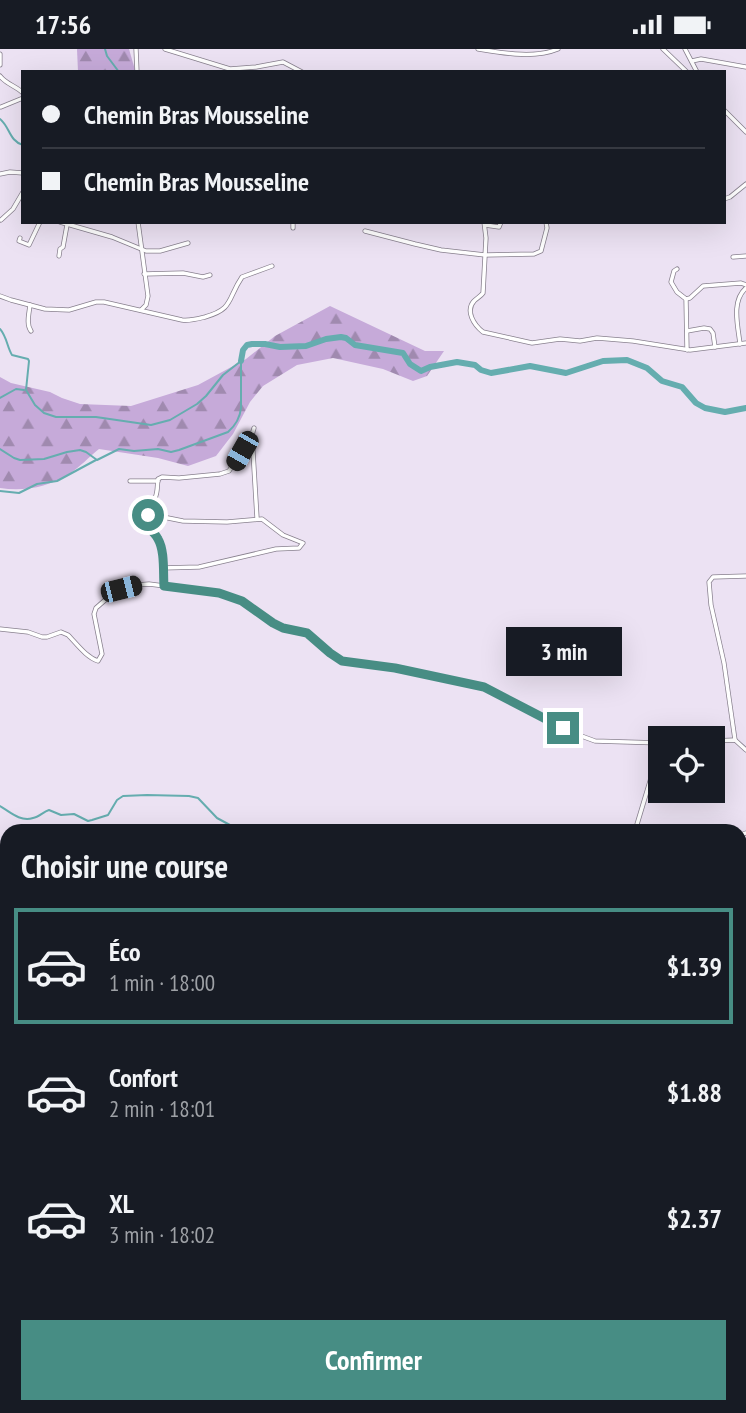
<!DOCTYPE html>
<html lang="fr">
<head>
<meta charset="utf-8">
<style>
	body { margin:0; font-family:"PT Sans Narrow",sans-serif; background:#242831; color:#f1f3f6; height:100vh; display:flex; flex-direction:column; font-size:26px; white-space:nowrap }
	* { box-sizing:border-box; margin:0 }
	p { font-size:23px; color:#9ea1a6 }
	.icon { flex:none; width:38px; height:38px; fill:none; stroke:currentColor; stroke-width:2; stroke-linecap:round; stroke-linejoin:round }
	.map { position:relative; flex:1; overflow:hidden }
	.details { position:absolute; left:0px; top:775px; width:747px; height:590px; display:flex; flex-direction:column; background:#171b24; border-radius:21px 21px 0 0; box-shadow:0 7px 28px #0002 }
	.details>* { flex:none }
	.guide { position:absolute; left:21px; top:21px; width:705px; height:154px; border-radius:0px; box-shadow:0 7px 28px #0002; display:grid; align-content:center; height:154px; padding:0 21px; background:#171b24 }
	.fabs { position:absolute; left:648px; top:677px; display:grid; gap:14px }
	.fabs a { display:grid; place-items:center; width:77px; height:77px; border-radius:0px; background:#171b24; box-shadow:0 7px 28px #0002; font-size:35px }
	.end { position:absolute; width:32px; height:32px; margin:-16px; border:9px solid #478d84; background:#fff; box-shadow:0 0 0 4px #fff }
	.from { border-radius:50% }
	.bubble { position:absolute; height:49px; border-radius:0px; background:#171b24; box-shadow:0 7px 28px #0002; font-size:23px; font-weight:700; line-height:49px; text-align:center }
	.car { position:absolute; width:21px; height:42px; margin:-21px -10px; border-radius:9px; box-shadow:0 0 5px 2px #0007; background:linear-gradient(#222 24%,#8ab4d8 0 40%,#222 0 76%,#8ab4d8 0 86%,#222 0) }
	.guide b { display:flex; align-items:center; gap:24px; height:66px; font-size:26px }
	.guide b+b { border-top:2px solid #363941 }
	.guide i { width:18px; height:18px; background:#f1f3f6 }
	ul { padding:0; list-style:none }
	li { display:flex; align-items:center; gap:21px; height:116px; margin:0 14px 10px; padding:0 7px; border:4px solid transparent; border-radius:0px }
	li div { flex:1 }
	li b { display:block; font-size:26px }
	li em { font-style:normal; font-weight:700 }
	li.current { border-color:#478d84 }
	li>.icon { width:63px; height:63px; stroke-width:1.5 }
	h2 { padding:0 21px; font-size:32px; line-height:84px }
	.button { display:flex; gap:14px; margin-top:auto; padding:14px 21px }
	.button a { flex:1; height:80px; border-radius:0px; background:#478d84; color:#fff; font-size:28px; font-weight:700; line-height:80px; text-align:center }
	.status { display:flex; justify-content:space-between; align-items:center; height:49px; padding:0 35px; background:#171b24; direction:ltr }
	.status svg { height:19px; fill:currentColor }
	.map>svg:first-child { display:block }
</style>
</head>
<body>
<div class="status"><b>17:56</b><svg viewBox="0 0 49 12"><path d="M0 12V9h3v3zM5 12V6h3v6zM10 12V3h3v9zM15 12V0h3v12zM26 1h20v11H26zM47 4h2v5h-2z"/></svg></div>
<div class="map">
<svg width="746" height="1364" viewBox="0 0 746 1364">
	<defs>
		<pattern id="forest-firs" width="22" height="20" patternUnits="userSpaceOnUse" patternTransform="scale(1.75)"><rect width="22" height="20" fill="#c6aad9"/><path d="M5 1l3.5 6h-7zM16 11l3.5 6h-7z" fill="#a08aaf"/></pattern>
	</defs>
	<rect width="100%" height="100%" fill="#ece2f3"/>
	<g fill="url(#forest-firs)">
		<path d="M77 0H129L135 21 134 23H78Z"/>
		<path d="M330 257 425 302H444L427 327 413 332 383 320 333 309 297 316 263 337 250 353 233 385 216 407 188 417 158 409 99 400C89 408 80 418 69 425 48 438 24 443 0 439V328L11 334 50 343 62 349 80 355 131 357 198 336 246 310 275 287Z"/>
		<path d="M740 884 746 887V1009L740 1008Z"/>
		<path d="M0 1335 7 1336V1358H111L119 1364H0Z"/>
		<path d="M740 1344 746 1346V1364H505L513 1358H740Z"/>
		<path d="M157 1358H251L263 1364H150Z"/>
		<path d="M312 1358H415L431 1364H297Z"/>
	</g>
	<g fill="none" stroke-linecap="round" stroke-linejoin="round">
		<g stroke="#65adaf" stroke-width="2">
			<path d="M105 0 107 7 119 23"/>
			<path d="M0 70C10 78 9 92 23 96"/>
			<path d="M0 280C7 288 7 298 12 306L28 310 29 312 26 341 35 356 44 364 56 368H96L151 376 170 371 197 355 206 347 223 326 241 312"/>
			<path d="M0 349 16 340 24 341"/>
			<path d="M0 400 14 409 20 411 44 410 67 403 80 401 86 403 97 411 119 400 134 402 158 400 171 403 179 401 228 383C236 376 240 369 241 359V313"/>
			<path d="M0 442 19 444 37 435 57 432 96 411"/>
			<path d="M0 757C10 763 20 773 33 769 39 768 43 763 49 761L61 766 74 765 88 772 92 771 108 766 117 751 123 747 147 746 189 747 198 749 217 769 241 782"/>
			<path d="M0 936 7 939"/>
			<path d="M740 945 746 947"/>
			<path d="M740 1009H746"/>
			<path d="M0 1148 7 1143"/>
			<path d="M0 1345 7 1347"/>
			<path d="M56 1358 71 1364"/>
			<path d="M577 1358 584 1364"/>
			<path d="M725 1358 733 1364"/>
			<path d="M329 1364 346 1362 354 1364"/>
			<path d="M532 1364 538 1358"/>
			<path d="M602 1364 607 1358"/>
		</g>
		<path stroke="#65adaf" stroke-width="6" d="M241 312 243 301 247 296 252 295H265L280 298 306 297 326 290 341 288 346 289 355 296 403 304 410 315 421 322 430 318 457 313 475 316 481 321 491 324 530 317 566 324 603 312 627 311 647 319 662 332 682 338 696 354 705 359 725 363 746 359"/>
		<defs>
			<g id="minor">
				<path d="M136 0 137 23"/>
				<path d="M165 0 230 20 256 18 283 13 302 23"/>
				<path d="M478 0C503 4 534 10 558 0"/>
				<path d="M663 0 687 23"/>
				<path d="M685 0 697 23"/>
				<path d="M0 5V16"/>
				<path d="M692 12 701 10 746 18"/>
				<path d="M0 27C6 35 16 37 23 44"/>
				<path d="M1 58 23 49"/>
				<path d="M724 61 746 83"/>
				<path d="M0 125 10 123 23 124"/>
				<path d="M724 150 730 148 746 135"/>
				<path d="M1 171 13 160 23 143"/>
				<path d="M60 173 112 188 146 202H160L188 194"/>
				<path d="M138 173 148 247 146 256 141 261"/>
				<path d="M484 173 486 189 483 244C481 247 477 249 474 252 465 262 474 276 483 283L532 294 560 290 580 292 597 289 633 292 690 301 746 294"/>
				<path d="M485 176 499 178 501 173"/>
				<path d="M293 179V173"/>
				<path d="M365 182 415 195 441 201 485 206 534 205 541 202 547 179 546 173"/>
				<path d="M20 189 19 192 29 196 40 173"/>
				<path d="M59 207 60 200 63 198 67 176"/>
				<path d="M733 208 746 207"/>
				<path d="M677 220 674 222 671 233 677 243 686 250 687 301"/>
				<path d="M144 225 183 224 203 228 210 226"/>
				<path d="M0 247 11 251 45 260 69 261 96 253H104L182 271C190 272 197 270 205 268 234 260 227 250 242 228L272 217"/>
				<path d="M686 250 690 249 703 237 741 234 746 236"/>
				<path d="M30 256C29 265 26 275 31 282"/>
				<path d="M687 282 704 279 710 280 713 284 715 298"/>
				<path d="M740 295C738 277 731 252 746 239"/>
				<path d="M254 379 252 386 257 469"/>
				<path d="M130 432H158"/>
				<path d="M141 466 148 465 183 472 227 473 262 470 283 486 303 494 299 499 276 500 199 518 162 519"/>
				<path d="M164 537C163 523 165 504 159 491 155 483 145 478 141 469 143 459 150 458 155 449 158 443 157 437 158 430L162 428 179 429 220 425 229 422 252 386"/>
				<path d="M0 580 28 583 42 588H47L61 583 68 586C77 595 86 608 98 612L102 605 94 565 96 559 112 545 121 540 137 536 149 535 219 544 242 552 273 574 283 579 307 584 330 604 342 612 395 619 484 638 576 685 595 692 660 694"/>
				<path d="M735 691 724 614 711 556 709 533 713 528 746 527"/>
				<path d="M712 692 735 691 746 701"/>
				<path d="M635 782 660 699"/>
				<path d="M740 786 746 784"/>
				<path d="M740 838 745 800"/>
				<path d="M0 1005 7 1006"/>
				<path d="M740 1047 746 1048"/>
			</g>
			<g id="major">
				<path d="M740 801 746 799"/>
				<path d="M740 1126 746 1128"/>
			</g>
		</defs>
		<use href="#minor" stroke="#88808e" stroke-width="5"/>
		<use href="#major" stroke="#fff" stroke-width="7"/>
		<use href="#minor" stroke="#fff" stroke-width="3.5"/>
		<use href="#major" stroke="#f4c2b4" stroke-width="5"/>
	</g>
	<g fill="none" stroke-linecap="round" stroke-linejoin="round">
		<path stroke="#478d84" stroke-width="9" d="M148 466H141C143 478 153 480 158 490 165 502 163 523 164 537L219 544 242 552 273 574 283 579 307 584 330 604 342 612 395 619 484 638 563 679"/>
	</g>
</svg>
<div class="fabs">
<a><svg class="icon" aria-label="locate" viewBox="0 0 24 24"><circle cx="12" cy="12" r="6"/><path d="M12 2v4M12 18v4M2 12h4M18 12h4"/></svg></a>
</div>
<i class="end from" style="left:148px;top:466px"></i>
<i class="end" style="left:563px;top:679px"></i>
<div class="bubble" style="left:506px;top:578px;width:116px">3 min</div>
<i class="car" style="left:242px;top:402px;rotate:210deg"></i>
<i class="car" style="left:121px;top:540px;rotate:76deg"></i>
<div class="guide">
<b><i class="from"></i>Chemin Bras Mousseline</b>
<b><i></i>Chemin Bras Mousseline</b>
</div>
<section class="details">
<h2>Choisir une course</h2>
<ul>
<li class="current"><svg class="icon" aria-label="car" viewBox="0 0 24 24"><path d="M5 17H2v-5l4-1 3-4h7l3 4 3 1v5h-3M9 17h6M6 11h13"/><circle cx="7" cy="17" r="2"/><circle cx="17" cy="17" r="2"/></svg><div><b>Éco</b><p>1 min · 18:00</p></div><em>$1.39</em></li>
<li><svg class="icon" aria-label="car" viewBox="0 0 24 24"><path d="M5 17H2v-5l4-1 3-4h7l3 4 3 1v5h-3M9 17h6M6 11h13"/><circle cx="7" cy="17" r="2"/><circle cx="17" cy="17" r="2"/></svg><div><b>Confort</b><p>2 min · 18:01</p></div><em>$1.88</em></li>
<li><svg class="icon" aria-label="car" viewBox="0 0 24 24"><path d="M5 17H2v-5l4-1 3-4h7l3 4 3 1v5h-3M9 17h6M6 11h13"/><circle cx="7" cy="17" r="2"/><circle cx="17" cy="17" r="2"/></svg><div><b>XL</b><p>3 min · 18:02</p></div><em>$2.37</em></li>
</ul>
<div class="button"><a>Confirmer</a></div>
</section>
</div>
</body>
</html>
